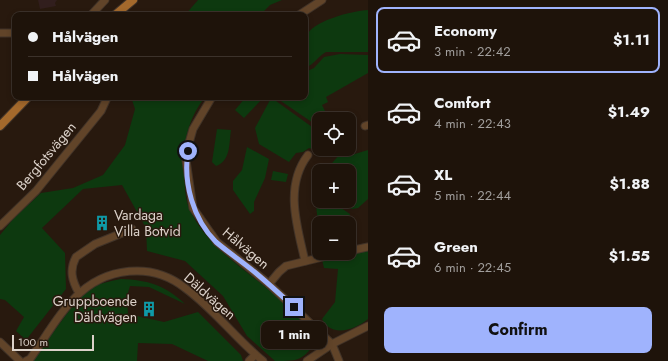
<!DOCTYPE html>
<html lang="en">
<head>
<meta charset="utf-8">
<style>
	body { margin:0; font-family:Jost,sans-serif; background:#261c13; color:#f1f3f6; height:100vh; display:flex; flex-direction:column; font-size:15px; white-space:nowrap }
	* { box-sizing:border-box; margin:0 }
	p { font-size:13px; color:#a19e9c }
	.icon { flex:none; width:22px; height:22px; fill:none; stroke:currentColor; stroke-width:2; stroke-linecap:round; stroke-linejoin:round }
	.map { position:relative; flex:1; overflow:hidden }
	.drawer { display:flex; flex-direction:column; background:#1e130a; width:300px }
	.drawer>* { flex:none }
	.guide { position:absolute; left:12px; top:12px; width:296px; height:88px; border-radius:8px; box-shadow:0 2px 6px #0003,0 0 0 1px #3c322b; display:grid; align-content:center; height:88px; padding:0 16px; background:#1e130a }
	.controls { position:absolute; left:312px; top:112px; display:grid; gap:8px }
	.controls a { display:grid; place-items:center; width:44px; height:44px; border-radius:8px; background:#1e130a; box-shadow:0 2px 6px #0003,0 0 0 1px #3c322b; font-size:20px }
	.scale { position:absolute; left:12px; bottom:10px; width:82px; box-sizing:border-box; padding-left:4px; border:2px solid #dcd2ca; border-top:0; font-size:11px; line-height:14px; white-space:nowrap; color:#dcd2ca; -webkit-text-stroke:3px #28190e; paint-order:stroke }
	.end { position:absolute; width:18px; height:18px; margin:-9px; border:5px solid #9fb3fd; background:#111; box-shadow:0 0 0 2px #111 }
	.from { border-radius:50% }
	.bubble { position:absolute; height:28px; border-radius:8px; background:#1e130a; box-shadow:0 2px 6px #0003,0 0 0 1px #3c322b; font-size:13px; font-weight:700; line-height:28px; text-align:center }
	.guide b { display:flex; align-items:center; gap:14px; height:38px; font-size:15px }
	.guide b+b { border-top:1px solid #3c322b }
	.guide i { width:10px; height:10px; background:#f1f3f6 }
	ul { padding:7px 0 0; list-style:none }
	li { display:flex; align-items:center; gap:12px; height:66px; margin:0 8px 6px; padding:0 8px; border:2px solid transparent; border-radius:8px }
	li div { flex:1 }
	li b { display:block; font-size:15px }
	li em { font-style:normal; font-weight:700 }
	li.active { border-color:#9fb3fd }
	li>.icon { width:36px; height:36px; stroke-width:1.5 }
	.button { display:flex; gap:8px; margin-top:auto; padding:8px 16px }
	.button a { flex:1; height:46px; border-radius:8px; background:#9fb3fd; color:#111; font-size:16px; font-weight:700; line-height:46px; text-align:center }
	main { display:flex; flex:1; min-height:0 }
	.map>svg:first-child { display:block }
</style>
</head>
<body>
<main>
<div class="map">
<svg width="368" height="361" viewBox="0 0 368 361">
	<rect width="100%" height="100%" fill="#28190e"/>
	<path fill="#311e1d" d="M38 0H57L55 3 56 6 40 9Z"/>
	<g fill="#0d390f">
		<path d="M198 0H282L270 5 260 15H185Z"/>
		<path d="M368 10V52H326C318 56 315 64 305 68 305 59 303 48 305 39 309 21 352 11 368 10Z"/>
		<path d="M340 54 368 55V73L326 97 328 102 322 105 329 119H319V127L275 97H305V72L314 68 324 57Z"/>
		<path d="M131 97H205C189 117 182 144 184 169 185 181 184 196 189 208 213 263 287 289 318 340 302 360 301 361 275 361L247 336 223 296 185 261 147 251 146 228 122 185 83 189 42 228 65 253 66 289 26 340 16 331 24 317 5 300 0 299V235L14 218 41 193 73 188 103 175 125 145 135 109Z"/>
		<path d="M246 97H264L244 118 235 110Z"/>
		<path d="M270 100 276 101 319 132V144L312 149 309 148 303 152 296 153 289 162 259 144 255 128Z"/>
		<path d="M217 129 231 130C229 143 231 161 216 166L212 162Z"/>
		<path d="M247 147 269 159 265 178 254 202V211L250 214 233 190V181L242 170Z"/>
		<path d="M368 150V199L358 208 352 209 344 204 341 208 350 214 348 223H319C316 214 315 199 319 190V201H349V171L326 170 340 154 348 156Z"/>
		<path d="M273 171 288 174 286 182 271 180Z"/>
		<path d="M368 250V319C355 330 331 338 322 319L335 302 338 269 324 268 322 260Z"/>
		<path d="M121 279C148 280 165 285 185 304L149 287 130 286 127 296 128 314 164 322 198 312 241 355 243 361H208L172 344 138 343 137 361H33C45 345 76 297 91 288 100 283 111 281 121 279Z"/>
	</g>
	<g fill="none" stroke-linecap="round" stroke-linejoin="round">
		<defs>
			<g id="minor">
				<path d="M91 15 105 0"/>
				<path d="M299 15 322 0"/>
				<path d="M0 33H15"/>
				<path d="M212 97 193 129 189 143 186 160 193 208 217 242 269 284 332 344 339 361"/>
				<path d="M365 126 368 125"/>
				<path d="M0 226 36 191 101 111 107 98"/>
				<path d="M349 251 368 247"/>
				<path d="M305 261C297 226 284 186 308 155"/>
				<path d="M269 284 279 272 286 266 339 253"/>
				<path d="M79 293C72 281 69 270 76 257L95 244 132 229"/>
				<path d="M0 342 20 361"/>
				<path d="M26 361 30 359C59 318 80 271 137 271 155 271 171 277 185 288 214 309 235 338 263 361"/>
				<path d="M249 361 255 355"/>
				<path d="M307 361 332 344 368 326"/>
			</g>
			<g id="major">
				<path d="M115 15 133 0"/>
				<path d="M0 126 28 97"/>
			</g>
		</defs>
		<use href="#minor" stroke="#413328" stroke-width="9"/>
		<use href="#major" stroke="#413328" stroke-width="10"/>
		<use href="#minor" stroke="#614429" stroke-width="7"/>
		<use href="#major" stroke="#a4692c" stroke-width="8"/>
	</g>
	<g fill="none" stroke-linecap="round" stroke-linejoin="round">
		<path stroke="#9fb3fd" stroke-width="5" d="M188 151C183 183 193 219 216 242 229 253 244 263 257 274 270 285 282 296 294 307"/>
	</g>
	<defs>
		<symbol id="building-bare" viewBox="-9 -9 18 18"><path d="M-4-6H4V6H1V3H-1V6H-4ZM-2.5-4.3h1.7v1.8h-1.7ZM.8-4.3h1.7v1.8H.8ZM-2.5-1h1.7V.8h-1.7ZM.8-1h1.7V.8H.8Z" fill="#0f9aa8" stroke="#28190e" stroke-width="2.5" paint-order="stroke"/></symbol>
	</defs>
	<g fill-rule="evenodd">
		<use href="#building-bare" x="91" y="212" width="22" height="22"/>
		<use href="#building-bare" x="138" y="298" width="22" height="22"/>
	</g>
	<g text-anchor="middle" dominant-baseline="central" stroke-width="3" stroke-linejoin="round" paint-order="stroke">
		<g font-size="14" fill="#dcd2ca" stroke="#28190e">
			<text transform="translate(46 156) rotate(-50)">Bergfotsvägen</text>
			<text transform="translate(246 248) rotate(40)">Hålvägen</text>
			<text transform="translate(210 296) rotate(41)">Däldvägen</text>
		</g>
		<g font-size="14" fill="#dcd2ca" stroke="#28190e" text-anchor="start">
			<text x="114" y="215">Vardaga<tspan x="114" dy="16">Villa Botvid</tspan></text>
			<text x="137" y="301" text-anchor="end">Gruppboende<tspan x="137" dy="16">Däldvägen</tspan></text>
		</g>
	</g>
</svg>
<div class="controls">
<a><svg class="icon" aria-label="locate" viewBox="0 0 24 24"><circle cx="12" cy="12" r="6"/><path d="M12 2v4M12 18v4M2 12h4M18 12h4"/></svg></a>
<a>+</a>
<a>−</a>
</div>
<div class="scale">100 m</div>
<i class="end from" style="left:188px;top:151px"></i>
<i class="end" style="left:294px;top:307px"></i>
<div class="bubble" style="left:261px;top:321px;width:66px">1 min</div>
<div class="guide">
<b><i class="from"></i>Hålvägen</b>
<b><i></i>Hålvägen</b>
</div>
</div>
<section class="drawer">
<ul>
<li class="active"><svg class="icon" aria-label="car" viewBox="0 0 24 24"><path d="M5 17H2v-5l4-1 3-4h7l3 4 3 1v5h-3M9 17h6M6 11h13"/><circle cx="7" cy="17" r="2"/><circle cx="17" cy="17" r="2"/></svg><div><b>Economy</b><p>3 min · 22:42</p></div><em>$1.11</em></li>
<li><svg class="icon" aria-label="car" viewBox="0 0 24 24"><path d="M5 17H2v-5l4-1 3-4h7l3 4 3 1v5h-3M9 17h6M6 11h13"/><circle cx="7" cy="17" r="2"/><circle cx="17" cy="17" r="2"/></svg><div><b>Comfort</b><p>4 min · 22:43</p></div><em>$1.49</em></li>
<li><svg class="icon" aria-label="car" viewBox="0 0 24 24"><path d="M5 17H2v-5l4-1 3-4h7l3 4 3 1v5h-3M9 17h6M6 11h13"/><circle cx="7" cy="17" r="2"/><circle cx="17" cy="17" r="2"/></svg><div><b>XL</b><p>5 min · 22:44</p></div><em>$1.88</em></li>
<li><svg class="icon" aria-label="car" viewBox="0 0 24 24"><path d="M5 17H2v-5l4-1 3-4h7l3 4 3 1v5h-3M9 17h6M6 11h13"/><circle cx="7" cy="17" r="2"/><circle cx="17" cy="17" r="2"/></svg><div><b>Green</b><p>6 min · 22:45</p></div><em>$1.55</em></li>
</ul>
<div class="button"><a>Confirm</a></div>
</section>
</main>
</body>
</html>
